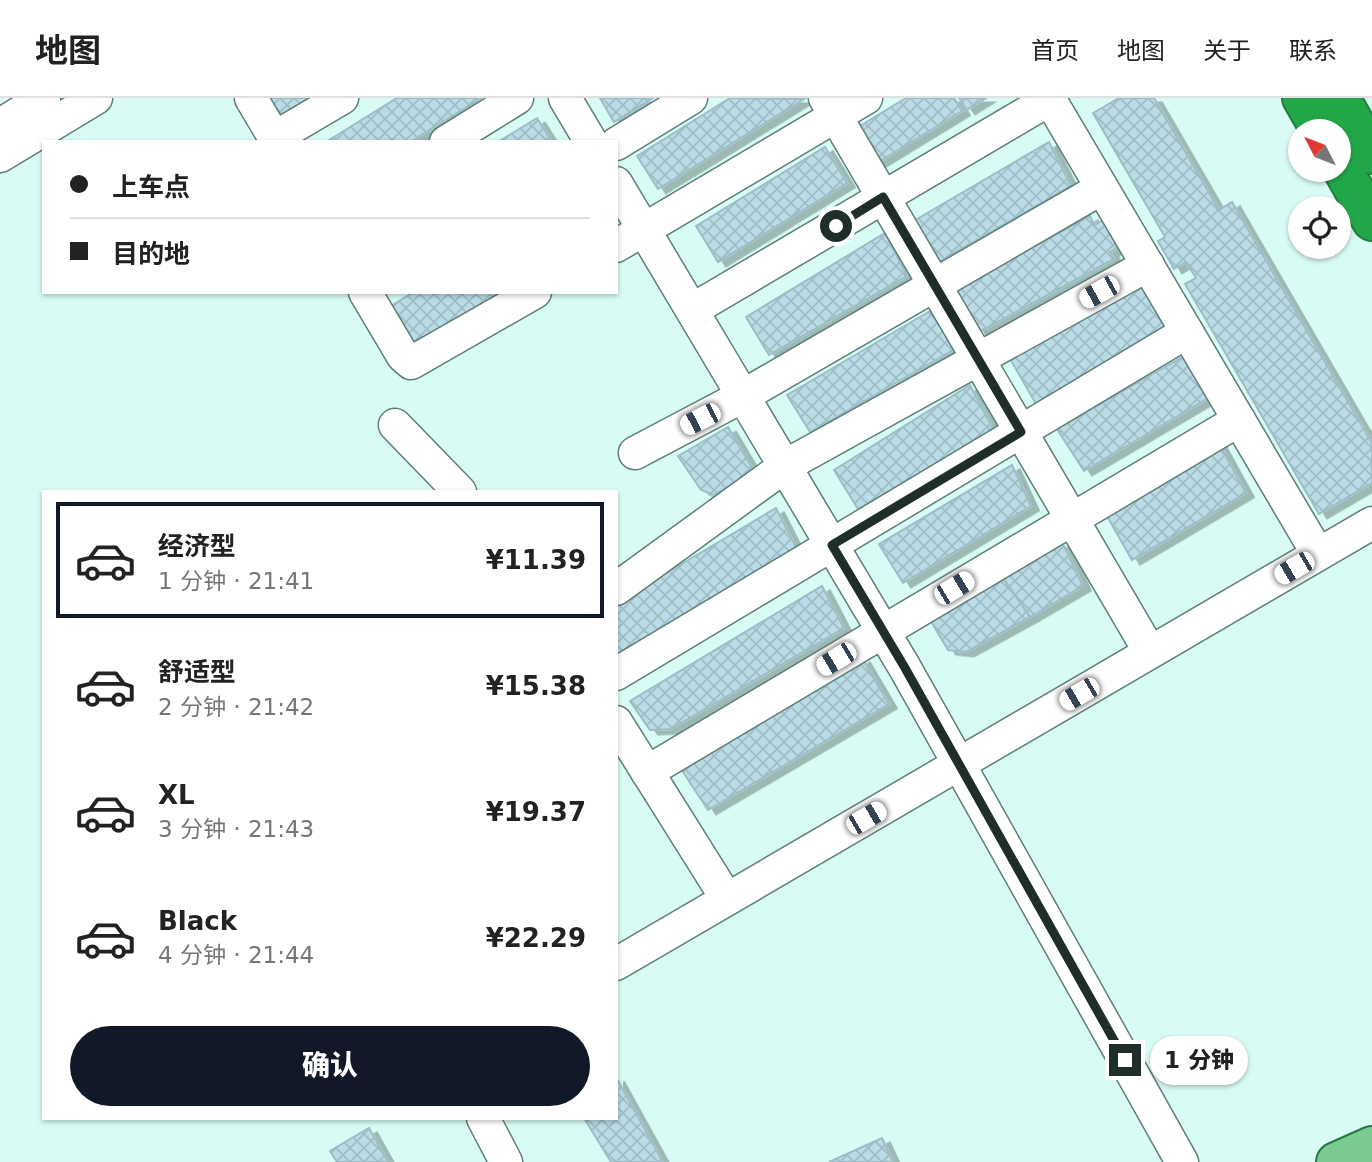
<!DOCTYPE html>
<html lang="zh">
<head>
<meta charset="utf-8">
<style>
	body { margin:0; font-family:"DejaVu Sans","Noto Sans SC",sans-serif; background:#f6f6f6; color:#222; height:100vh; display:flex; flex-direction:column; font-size:26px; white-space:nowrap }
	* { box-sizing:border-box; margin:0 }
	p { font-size:23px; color:#767676 }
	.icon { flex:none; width:38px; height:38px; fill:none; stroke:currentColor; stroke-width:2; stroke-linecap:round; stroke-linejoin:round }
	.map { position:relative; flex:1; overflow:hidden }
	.sheet { position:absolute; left:42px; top:392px; width:576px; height:630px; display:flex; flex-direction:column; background:#fff; border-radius:0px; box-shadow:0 2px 5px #0004 }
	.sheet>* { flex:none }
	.guide { position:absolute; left:42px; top:42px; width:576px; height:154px; border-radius:0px; box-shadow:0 2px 5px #0004; display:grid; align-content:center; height:154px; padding:0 28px; background:#fff }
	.needle { width:46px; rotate:312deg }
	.fabs { position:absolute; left:1288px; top:21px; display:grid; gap:14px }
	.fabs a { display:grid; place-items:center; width:63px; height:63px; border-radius:50%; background:#fff; box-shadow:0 2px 5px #0004; font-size:35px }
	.end { position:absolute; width:32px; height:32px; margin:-16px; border:9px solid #202e2b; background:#fff; box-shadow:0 0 0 4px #fff }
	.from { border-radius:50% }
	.bubble { position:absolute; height:49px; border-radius:24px; background:#fff; box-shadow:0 2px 5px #0004; font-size:23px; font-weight:800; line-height:49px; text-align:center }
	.car { position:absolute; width:21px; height:42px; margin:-21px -10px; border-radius:9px; box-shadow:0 0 5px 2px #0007; background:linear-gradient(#fff 24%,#345 0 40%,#fff 0 76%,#345 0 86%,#fff 0) }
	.guide b { display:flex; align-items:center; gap:24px; height:66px; font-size:26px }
	.guide b+b { border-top:2px solid #e0e0e0 }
	.guide i { width:18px; height:18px; background:#222 }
	ul { padding:12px 0 0; list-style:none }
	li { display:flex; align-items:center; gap:21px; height:116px; margin:0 14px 10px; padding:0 14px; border:4px solid transparent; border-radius:0px }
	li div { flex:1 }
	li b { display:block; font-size:26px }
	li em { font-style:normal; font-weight:800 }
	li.active { border-color:#111827 }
	li>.icon { width:63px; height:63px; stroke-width:1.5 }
	.primary-button { display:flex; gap:14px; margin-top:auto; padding:14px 28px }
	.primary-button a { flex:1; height:80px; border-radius:42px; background:#111827; color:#fff; font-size:28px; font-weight:800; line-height:80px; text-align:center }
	header { display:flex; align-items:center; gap:42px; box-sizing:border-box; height:98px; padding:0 35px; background:#fff; border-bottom:2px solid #e0e0e0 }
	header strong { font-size:33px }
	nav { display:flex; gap:38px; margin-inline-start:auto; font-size:24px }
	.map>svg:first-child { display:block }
</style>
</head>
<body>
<header>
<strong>地图</strong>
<nav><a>首页</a><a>地图</a><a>关于</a><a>联系</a></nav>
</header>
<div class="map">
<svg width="1372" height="1064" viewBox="0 0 1372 1064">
	<defs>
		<pattern id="building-cross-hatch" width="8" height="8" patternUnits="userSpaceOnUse" patternTransform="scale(1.75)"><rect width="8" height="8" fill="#bbdce6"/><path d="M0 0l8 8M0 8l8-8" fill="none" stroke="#a0bdc5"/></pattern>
		<filter id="shadow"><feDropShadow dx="8" dy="4.5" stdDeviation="0" flood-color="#0004"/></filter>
	</defs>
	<rect width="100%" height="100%" fill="#d8fcf5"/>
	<g fill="url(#building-cross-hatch)" stroke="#9cbdc6" stroke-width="2" filter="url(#shadow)">
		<path d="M259 0H317L275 26Z"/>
		<path d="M397 0H481L410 44H326Z"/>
		<path d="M600 0H653L614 24Z"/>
		<path d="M730 0 804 1 658 91 637 58Z"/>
		<path d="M906 0H954L962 13 877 65 855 31Z"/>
		<path d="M959 0H986L967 12Z"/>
		<path d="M1119 0H1154L1219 112 1232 104 1372 345V385L1319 416 1185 186 1196 180 1186 164 1174 171 1158 143 1165 139 1093 15Z"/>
		<path d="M537 20 552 44H498Z"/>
		<path d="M1049 44 1071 88 933 167 910 125Z"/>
		<path d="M825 49 847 85 718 164 696 128Z"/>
		<path d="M1090 118 1094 127 1109 119 1124 146 1110 154 1114 161 979 234 955 191Z"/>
		<path d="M885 135 907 178 769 257 746 219Z"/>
		<path d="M1141 187 1166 230 1036 306 1009 259Z"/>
		<path d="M414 194H500L413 248 389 209Z"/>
		<path d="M930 213 955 251 810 334 787 297Z"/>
		<path d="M1184 258 1210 299 1084 373 1057 331Z"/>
		<path d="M970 287 994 333 858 411 834 372Z"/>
		<path d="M728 329 754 373 714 397 701 392 678 358Z"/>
		<path d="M1218 344 1246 395 1132 462 1103 411Z"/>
		<path d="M1012 367 1031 408 903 485 879 446Z"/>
		<path d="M776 410 797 451 616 558V505Z"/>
		<path d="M1062 444 1083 488 1030 519 1001 477Z"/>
		<path d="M1001 477 1030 519 966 554 948 552 928 518Z"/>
		<path d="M822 488 844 530 671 631 650 632 630 603Z"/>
		<path d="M862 560 889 606 708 712 681 671Z"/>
		<path d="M616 979 663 1064H611L584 1020H616Z"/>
		<path d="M369 1030 388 1064H337L330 1053Z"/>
		<path d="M882 1040 893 1064H829Z"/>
	</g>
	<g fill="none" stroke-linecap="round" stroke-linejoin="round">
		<defs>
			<g id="minor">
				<path d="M251 0 277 44"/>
				<path d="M565 0 591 44"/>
				<path d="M825 0 1150 554"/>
				<path d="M1049 0 1318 456"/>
				<path d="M0 27 44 0"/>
				<path d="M274 40 342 0"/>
				<path d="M446 44 517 0"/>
				<path d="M616 46 691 0"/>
				<path d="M0 58 96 0"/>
				<path d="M616 85 905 570 1182 1064"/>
				<path d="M616 148 866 0"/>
				<path d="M365 194 403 258 411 265 535 194"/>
				<path d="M692 212 1052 0"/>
				<path d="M395 327 460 394"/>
				<path d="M635 355 743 298 1102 90"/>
				<path d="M616 491 785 368 1148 167"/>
				<path d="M616 576 1187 234"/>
				<path d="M616 624 727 801"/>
				<path d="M647 674 1239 322"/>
				<path d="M616 866 1372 425"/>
				<path d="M483 1020 506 1064"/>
			</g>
			<path id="major" d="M1336 1064 1372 1048"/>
			<g id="highway">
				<path d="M1302 0 1321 33"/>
				<path d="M1340 0 1372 56"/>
				<path d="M1339 65 1372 123"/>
			</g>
		</defs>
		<use href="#minor" stroke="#5e7e78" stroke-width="35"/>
		<use href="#major" stroke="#217d3e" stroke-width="42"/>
		<use href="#highway" stroke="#217d3e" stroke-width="42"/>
		<use href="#minor" stroke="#fff" stroke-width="32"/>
		<use href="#major" stroke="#7aca91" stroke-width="38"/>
		<use href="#highway" stroke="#22a748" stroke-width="38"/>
	</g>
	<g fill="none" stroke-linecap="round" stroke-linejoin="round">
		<path stroke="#202e2b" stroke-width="9" d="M836 128 883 99 1021 334 832 447 905 570 1125 962"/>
	</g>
</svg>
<div class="fabs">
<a><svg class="needle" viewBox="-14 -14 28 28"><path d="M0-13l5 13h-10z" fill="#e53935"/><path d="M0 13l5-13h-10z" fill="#767676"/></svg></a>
<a><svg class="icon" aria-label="locate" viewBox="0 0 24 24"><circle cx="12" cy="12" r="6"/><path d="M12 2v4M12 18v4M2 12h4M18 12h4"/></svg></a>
</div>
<i class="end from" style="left:836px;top:128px"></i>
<i class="end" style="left:1125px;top:962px"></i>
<div class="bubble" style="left:1150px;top:938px;width:98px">1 分钟</div>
<i class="car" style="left:1099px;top:194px;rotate:241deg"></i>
<i class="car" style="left:700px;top:321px;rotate:243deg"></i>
<i class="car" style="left:1294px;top:470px;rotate:240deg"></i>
<i class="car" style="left:954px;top:490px;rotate:59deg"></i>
<i class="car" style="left:836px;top:561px;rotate:239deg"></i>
<i class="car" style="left:1079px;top:596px;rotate:240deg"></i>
<i class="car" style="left:866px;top:720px;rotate:60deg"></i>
<div class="guide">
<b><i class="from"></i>上车点</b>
<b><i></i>目的地</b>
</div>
<section class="sheet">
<ul>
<li class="active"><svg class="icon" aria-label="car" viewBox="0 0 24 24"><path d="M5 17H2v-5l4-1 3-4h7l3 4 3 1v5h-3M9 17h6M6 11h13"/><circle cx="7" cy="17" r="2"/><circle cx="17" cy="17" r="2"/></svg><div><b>经济型</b><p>1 分钟 · 21:41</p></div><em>¥11.39</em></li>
<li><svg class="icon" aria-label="car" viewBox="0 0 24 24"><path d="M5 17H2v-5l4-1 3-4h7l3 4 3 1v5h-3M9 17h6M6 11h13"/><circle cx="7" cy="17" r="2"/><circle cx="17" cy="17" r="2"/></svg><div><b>舒适型</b><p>2 分钟 · 21:42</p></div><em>¥15.38</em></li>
<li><svg class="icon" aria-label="car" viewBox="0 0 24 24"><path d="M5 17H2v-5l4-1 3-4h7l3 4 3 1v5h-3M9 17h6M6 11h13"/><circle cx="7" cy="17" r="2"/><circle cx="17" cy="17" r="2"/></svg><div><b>XL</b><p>3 分钟 · 21:43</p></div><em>¥19.37</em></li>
<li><svg class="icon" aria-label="car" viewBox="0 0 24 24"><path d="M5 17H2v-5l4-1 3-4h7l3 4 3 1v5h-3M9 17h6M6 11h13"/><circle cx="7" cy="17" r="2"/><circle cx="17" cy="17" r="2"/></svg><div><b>Black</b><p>4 分钟 · 21:44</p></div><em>¥22.29</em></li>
</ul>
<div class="primary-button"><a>确认</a></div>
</section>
</div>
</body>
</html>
